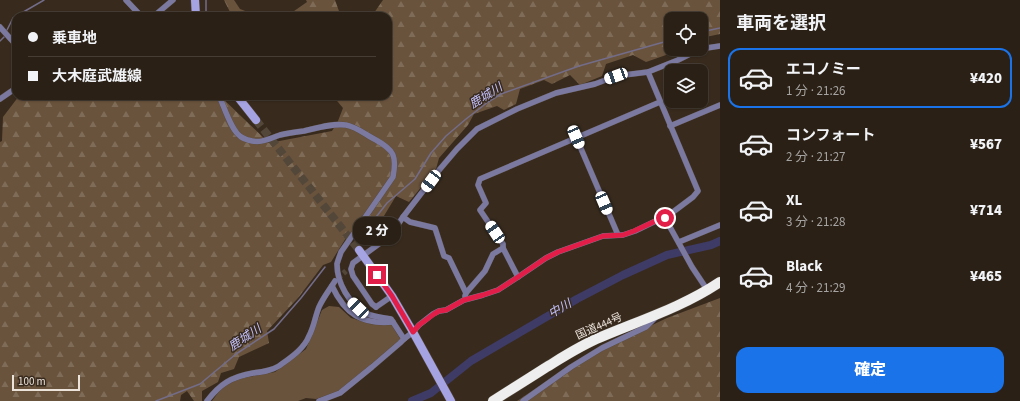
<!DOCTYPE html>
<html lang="ja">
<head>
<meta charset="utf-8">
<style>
	body { margin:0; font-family:"Source Sans 3","Noto Sans JP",sans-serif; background:#32281f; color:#f1f3f6; height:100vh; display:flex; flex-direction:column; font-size:15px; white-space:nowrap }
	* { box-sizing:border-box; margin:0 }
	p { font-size:13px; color:#a5a3a1 }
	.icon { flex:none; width:22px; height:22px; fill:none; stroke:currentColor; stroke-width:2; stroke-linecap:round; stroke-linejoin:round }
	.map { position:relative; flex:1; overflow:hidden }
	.sheet { display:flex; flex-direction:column; background:#2a2016; width:300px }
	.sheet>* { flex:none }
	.hud { position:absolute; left:12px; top:12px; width:380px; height:88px; border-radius:12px; box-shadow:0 1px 3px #0004,0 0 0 1px #463e35; display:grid; align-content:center; height:88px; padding:0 16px; background:#2a2016 }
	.tools { position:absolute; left:664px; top:12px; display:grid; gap:8px }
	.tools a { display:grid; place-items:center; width:44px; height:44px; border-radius:8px; background:#2a2016; box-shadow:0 1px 3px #0004,0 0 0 1px #463e35; font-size:20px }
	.scale { position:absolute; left:12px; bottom:10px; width:68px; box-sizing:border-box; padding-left:4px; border:2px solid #ece3db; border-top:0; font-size:11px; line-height:14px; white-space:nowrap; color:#ece3db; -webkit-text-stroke:3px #382b1e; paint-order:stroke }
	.end { position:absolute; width:18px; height:18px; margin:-9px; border:5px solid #e11d48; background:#fff; box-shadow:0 0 0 2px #fff }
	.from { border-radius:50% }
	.bubble { position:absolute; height:28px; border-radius:12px; background:#2a2016; box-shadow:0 1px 3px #0004,0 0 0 1px #463e35; font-size:13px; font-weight:800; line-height:28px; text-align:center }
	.car { position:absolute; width:12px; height:24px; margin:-12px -6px; border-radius:5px; box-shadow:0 0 3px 1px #0007; background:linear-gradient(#fff 24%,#345 0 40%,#fff 0 76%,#345 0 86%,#fff 0) }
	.hud b { display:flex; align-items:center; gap:14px; height:38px; font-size:15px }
	.hud b+b { border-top:1px solid #463e35 }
	.hud i { width:10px; height:10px; background:#f1f3f6 }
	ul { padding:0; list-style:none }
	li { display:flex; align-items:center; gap:12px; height:60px; margin:0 8px 6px; padding:0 8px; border:2px solid transparent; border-radius:12px }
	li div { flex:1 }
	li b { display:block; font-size:15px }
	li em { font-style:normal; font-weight:800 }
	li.current { border-color:#1a73e8 }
	li>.icon { width:36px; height:36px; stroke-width:1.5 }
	h2 { padding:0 16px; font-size:18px; line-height:48px }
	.cta { display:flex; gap:8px; margin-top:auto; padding:8px 16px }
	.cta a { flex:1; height:46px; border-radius:12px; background:#1a73e8; color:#fff; font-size:16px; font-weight:800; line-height:46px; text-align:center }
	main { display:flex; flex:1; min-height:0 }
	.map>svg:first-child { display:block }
</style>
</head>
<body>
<main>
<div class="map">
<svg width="720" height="401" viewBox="0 0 720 401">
	<defs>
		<pattern id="forest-firs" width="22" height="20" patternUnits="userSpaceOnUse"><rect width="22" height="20" fill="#6a533d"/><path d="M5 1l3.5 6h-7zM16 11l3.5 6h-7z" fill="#7f6c58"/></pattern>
	</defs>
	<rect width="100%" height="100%" fill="#382b1e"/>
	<path fill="#6a533d" d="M329 306 339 307 351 318 372 324 392 325 401 340 337 392 316 399 306 398 298 401H212L224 385 243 378 275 372 306 349 322 310Z"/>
	<g fill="url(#forest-firs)">
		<path d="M224 0H234L240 9 258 16H232Z"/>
		<path d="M306 0H335L340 14 339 16H287L307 2Z"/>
		<path d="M383 0H720V34L701 38V19H671V49H678L666 55 646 62 633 55 606 64 602 76 580 85 570 75 552 84 544 80 520 89 516 104 504 110 497 106 474 114 468 125 439 158 436 169 409 202 396 196 373 234 360 235 349 233 331 262 323 265 298 298 267 331 269 343 239 357 234 369 221 373 218 382 202 391V401H194L187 391 181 395 180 401H0V142L2 141 3 117 19 96H220L269 143 332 131 338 121 343 108 333 96H388V16H375L374 13Z"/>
		<path d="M720 298V401H517L577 361 667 318Z"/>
	</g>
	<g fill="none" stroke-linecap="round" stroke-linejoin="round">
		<g stroke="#736d8a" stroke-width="1.5">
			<path d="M206 0V13"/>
			<path d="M7 30 13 18 44 0"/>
			<path d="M701 32 720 28"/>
			<path d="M0 41 4 37"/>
			<path d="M359 239 387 203 415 179 431 153 446 136 466 119 488 102 501 94 579 66 671 40"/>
			<path d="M156 401 200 384 236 354 274 329 301 298 325 267"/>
		</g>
		<path stroke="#3f3b67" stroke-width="8" d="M412 401 431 393 471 361 577 299 623 275 667 255 711 245 720 241"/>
		<path stroke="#53473a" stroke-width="5.5" stroke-dasharray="5.5 3" stroke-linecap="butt" d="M337 279 346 271"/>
		<path stroke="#53473a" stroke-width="8" stroke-dasharray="8 4" stroke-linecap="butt" d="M256 120 359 250"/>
		<defs>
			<g id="street">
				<path d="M126 0 141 16"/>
				<path d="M154 16 173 0"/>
				<path d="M0 27 16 45"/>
				<path d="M219 96C224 106 231 130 240 136 242 138 245 139 248 140 261 144 268 139 280 135 288 133 296 132 304 131 317 128 332 123 346 125 357 127 366 135 376 140 394 150 397 156 393 177L341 252C340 255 338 260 337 264 337 283 349 304 366 313 373 317 383 318 391 319L404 339"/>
				<path d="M0 99 16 88"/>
				<path d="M670 126 720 105"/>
				<path d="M576 137 618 235"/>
				<path d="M403 217 410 222 435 228 444 256 449 258 466 293"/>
				<path d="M665 218 692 267 708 291"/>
				<path d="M679 242 720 225"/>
				<path d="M503 248V244L480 210 486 203 478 185 480 179 660 102"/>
				<path d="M332 286C345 314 362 325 393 322"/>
				<path d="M465 296 466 293 485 271 493 254 503 248 518 277"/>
				<path d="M376 307 372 304 353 276 351 269 353 263 391 235 403 217 440 169 457 149 477 129 517 109 556 93 595 84 616 76 648 72 678 60 700 49 720 46"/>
				<path d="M376 307 392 296"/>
				<path d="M207 401C220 384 231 377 253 373 262 372 271 371 279 366 290 358 304 349 309 336 314 327 315 317 319 307 323 298 330 289 335 281"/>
				<path d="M319 401 340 393 372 367 400 343 404 339 413 332 419 325 433 314 439 311 446 310 464 300 483 295 498 290 518 277 546 258 558 252 603 236 623 235 635 231 662 218H665L693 197 698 191 648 72"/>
				<path d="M523 401 571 367 602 348 646 327 656 317"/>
			</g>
			<g id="secondary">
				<path d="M195 0 196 16"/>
				<path d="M237 96 256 120"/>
				<path d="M359 250 392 296 413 332 451 401"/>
			</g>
			<path id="highway" d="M493 401C510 390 528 379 545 368 563 357 581 345 601 337 641 320 683 307 720 282"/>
		</defs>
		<use href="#street" stroke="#55483c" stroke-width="6"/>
		<use href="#secondary" stroke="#55483c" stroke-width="9"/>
		<use href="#highway" stroke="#55483c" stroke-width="11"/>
		<use href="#street" stroke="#7b79a0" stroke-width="5.5"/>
		<use href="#secondary" stroke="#a6a3e2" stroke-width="8"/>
		<use href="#highway" stroke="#eee" stroke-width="10"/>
	</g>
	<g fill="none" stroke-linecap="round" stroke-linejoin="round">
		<path stroke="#e11d48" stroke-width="5" d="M377 275 392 296 413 332 419 325 434 314 439 311 446 310 464 300 483 295 498 290 518 277 546 258 558 252 603 236 623 235 634 231 662 218H665"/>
	</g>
	<g text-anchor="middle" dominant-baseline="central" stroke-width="3" stroke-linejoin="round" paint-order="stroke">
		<g font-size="11" fill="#ece3db" stroke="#382b1e">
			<text transform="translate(599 326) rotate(-24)">国道444号</text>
		</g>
		<g font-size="12" font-style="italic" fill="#c4c1fd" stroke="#382b1e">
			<text transform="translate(486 96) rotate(-32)">鹿城川</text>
			<text transform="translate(560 309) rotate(-30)">中川</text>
			<text transform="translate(245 338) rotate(-34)">鹿城川</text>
		</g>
	</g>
</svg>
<div class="tools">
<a><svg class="icon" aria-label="locate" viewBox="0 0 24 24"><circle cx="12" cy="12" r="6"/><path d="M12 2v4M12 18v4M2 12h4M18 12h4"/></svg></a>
<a><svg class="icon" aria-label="layers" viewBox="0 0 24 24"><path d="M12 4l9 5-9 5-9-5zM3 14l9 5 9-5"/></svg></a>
</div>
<div class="scale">100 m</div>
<i class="end from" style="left:665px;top:218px"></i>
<i class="end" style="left:377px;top:275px"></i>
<div class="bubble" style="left:353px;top:217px;width:48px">2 分</div>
<i class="car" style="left:616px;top:76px;rotate:250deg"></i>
<i class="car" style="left:576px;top:137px;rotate:157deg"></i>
<i class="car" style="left:431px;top:181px;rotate:217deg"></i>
<i class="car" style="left:604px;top:203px;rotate:157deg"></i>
<i class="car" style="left:495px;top:232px;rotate:326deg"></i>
<i class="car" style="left:358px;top:308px;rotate:314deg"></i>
<div class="hud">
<b><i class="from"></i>乗車地</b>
<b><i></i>大木庭武雄線</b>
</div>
</div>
<section class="sheet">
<h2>車両を選択</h2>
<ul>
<li class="current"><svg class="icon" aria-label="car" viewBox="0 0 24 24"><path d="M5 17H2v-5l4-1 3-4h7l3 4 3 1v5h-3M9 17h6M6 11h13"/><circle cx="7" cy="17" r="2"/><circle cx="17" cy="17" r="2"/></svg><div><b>エコノミー</b><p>1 分 · 21:26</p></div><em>¥420</em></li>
<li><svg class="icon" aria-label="car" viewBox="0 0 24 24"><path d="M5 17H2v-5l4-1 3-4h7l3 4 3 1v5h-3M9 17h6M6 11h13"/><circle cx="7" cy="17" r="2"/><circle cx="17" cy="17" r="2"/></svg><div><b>コンフォート</b><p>2 分 · 21:27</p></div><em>¥567</em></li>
<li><svg class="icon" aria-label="car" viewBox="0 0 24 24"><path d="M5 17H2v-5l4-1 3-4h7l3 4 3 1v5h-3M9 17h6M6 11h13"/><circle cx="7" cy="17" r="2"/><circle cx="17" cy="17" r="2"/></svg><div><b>XL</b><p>3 分 · 21:28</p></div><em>¥714</em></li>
<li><svg class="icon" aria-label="car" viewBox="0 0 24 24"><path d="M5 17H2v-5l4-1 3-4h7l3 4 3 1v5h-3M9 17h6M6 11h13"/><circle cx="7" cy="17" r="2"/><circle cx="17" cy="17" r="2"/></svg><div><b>Black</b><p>4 分 · 21:29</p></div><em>¥465</em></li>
</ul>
<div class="cta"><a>確定</a></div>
</section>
</main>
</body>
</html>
